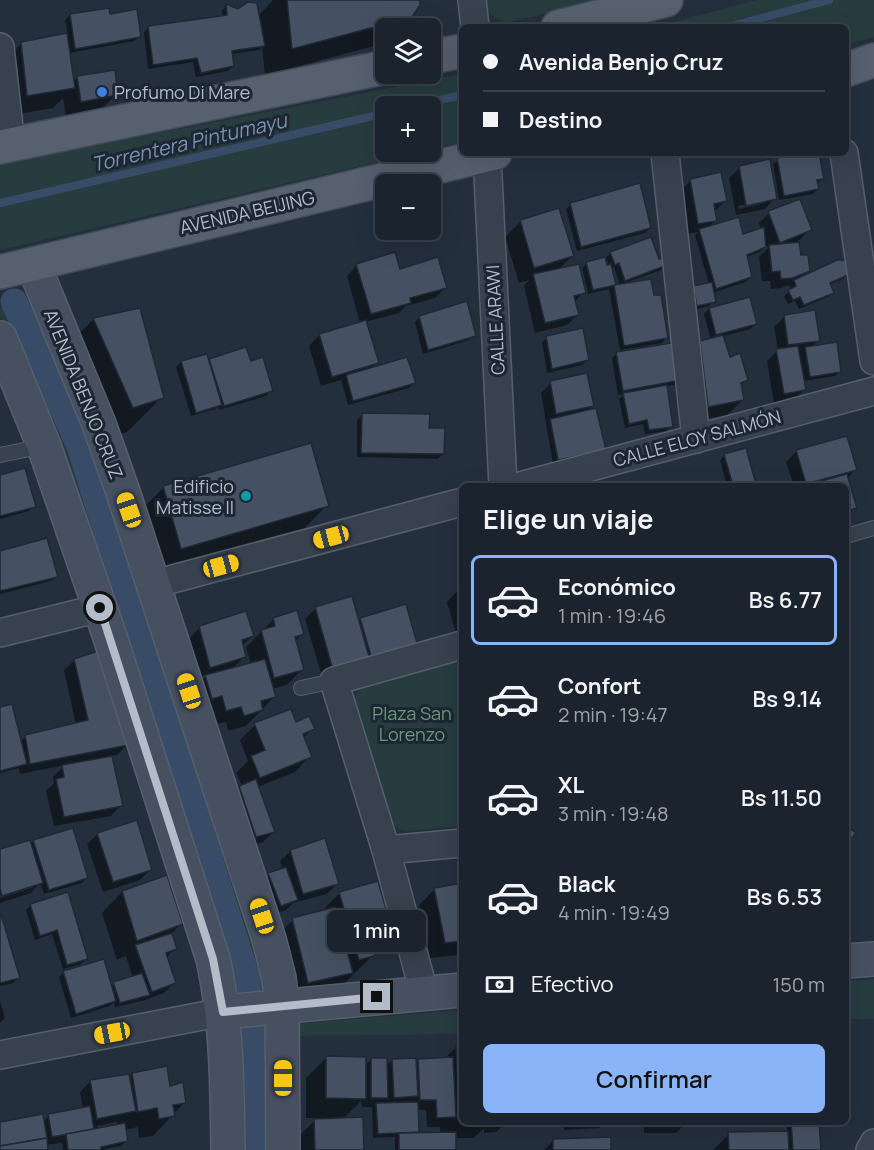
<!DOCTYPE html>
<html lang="es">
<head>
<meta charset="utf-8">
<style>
	body { margin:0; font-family:Manrope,sans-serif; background:#282f3a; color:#f1f3f6; height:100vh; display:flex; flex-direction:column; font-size:22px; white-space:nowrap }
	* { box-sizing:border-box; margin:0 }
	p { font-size:20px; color:#a0a4aa }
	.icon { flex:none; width:33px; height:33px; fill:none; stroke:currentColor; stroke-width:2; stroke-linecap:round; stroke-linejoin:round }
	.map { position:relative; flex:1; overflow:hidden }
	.sheet { position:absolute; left:459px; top:483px; width:390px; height:642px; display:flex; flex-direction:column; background:#1b232e; border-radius:9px; box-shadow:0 6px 24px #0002,0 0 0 2px #39404a }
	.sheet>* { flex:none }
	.hud { position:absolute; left:459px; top:24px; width:390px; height:132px; border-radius:9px; box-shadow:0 6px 24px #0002,0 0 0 2px #39404a; display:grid; align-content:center; height:132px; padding:0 24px; background:#1b232e }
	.buttons { position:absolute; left:375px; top:18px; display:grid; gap:12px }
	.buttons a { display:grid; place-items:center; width:66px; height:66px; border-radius:9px; background:#1b232e; box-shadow:0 6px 24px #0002,0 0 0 2px #39404a; font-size:30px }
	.end { position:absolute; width:27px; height:27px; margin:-14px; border:8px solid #b4bcc9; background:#111; box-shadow:0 0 0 3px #111 }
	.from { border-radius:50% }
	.bubble { position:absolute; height:42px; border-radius:9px; background:#1b232e; box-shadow:0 6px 24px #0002,0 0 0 2px #39404a; font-size:20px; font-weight:600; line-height:42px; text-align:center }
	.car { position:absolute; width:18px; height:36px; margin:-18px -9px; border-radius:8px; box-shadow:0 0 4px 2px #0007; background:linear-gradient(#f5c518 24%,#345 0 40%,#f5c518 0 76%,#345 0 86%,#f5c518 0) }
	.hud b { display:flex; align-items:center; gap:21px; height:57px; font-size:22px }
	.hud b+b { border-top:2px solid #39404a }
	.hud i { width:15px; height:15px; background:#f1f3f6 }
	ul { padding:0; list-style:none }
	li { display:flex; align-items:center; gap:18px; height:90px; margin:0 12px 9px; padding:0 12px; border:3px solid transparent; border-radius:9px }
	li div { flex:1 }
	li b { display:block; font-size:22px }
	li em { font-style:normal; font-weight:600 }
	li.active { border-color:#8ab4f8 }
	li>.icon { width:54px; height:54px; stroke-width:1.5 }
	h2 { padding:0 24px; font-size:27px; line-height:72px }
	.pay { display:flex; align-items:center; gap:15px; height:66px; padding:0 24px; font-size:22px }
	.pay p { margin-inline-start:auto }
	.primary-button { display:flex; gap:12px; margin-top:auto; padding:12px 24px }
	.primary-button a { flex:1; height:69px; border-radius:9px; background:#8ab4f8; color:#111; font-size:24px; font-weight:600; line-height:69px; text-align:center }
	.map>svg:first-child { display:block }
</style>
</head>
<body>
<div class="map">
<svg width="874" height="1150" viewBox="0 0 874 1150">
	<rect width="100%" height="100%" fill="#242f3e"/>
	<g fill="#263c3f">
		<path d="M485 0H601L506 23C494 19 486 13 485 0Z"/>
		<path d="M757 0H874V37L846 45V27H655Z"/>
		<path d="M462 74V142L431 149 430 106H386V152H421L0 250V164Z"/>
		<path d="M25 299H30L91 430 270 988 257 989 144 619 87 447 77 419 25 310Z"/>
		<path d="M3 307 68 447 133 645 229 948 239 993 233 994 49 435 0 316V308Z"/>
		<path d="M462 656V826L408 831 399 829 388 819 354 702 359 686Z"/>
		<path d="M874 979V1019H846V981Z"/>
		<path d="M462 1010V1034L293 1036 294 1024Z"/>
	</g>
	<g fill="#0007" fill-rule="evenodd">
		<path d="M273 0H418L411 16 398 28H386V41L382 44 265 75 262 47 259 50 231 54 233 66 228 71 196 77 193 62 148 69 144 32 149 28 222 17V10L226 6 258 16Z"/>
		<path d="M70 15 139 37 134 41 69 53 72 83 77 78 116 94 101 110 66 116 63 98 53 108 7 116 1 64 21 44 68 35 65 20Z"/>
		<path d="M809 153H817L823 179 816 184 818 189 813 194 779 200 773 164 778 160Z"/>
		<path d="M740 168 775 198 765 209 736 215 729 178ZM765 200V203L739 209 738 206Z"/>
		<path d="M691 180 725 201 715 211 716 220 707 228 742 236 761 230 759 223 769 213 810 230 798 241 800 257 809 270 801 278 847 275 841 280 829 285 833 292 828 297 799 309 795 301 788 304 784 296 791 290 789 285 781 288 771 289 770 281H762L759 257 768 248 767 245 760 252 746 257 751 277 746 282 712 293 714 301 709 306 692 310 689 292 694 288 709 284 695 235 698 232 688 234 681 190Z"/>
		<path d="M571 204 650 228 645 233 577 251 566 209Z"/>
		<path d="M521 221 572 256 558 270 584 292 574 302 577 315 567 325 535 333 524 286 529 280 519 283 505 237Z"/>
		<path d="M611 253 658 261 666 265 661 270 625 283 653 297 666 338 662 343 620 350 609 289 588 294 582 268 587 263 609 266 606 258ZM614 267 620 286H615L611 268Z"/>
		<path d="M357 265 398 271 445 288 435 298 406 306 399 313 365 322 377 362 370 369 414 383 409 388 348 405 341 380 321 386 309 346 319 335 360 323 347 276Z"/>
		<path d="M709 309 755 324 751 329 722 336 729 359 746 380 740 386 743 400 727 415 692 421 685 358 701 342 711 340 704 314Z"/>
		<path d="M420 317 474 335 469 340 423 354 415 322Z"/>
		<path d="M784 317 818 340 811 347 840 371 835 376 803 381 804 390 794 400 774 404 767 361 778 350 774 327Z"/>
		<path d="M94 319 162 397 127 432 99 441 59 353Z"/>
		<path d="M547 338 587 360 582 365 547 373 542 342Z"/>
		<path d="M245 349 250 363 271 391 266 396 219 410 218 406 216 409 191 416 176 367 181 362 206 356 207 361Z"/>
		<path d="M617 353 679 380 674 385 666 386 671 426 666 431 645 434 643 424 625 428 619 399 625 394 618 395 612 358Z"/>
		<path d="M551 383 592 406 585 412 604 450 553 464 541 393Z"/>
		<path d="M362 415 428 429 443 454 438 459 357 457V420Z"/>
		<path d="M846 438 855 470 847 479 855 507 846 517V486H794L786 462 796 452Z"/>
		<path d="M724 456 754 484 752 486H727L720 460Z"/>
		<path d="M0 477 34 506 29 511 0 519Z"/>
		<path d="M164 487 327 505 293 540 147 582 129 522Z"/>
		<path d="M0 553 56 577 51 581 0 594Z"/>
		<path d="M462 590V639L458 640 447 602 457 591Z"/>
		<path d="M316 608 358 622 361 619 418 650 323 680 305 619Z"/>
		<path d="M274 619 303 633 294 642 302 669 287 685 272 689 274 697 246 726 228 731 226 722 211 725 190 692 208 674 200 677 190 638 200 627 252 636 242 646 245 656 231 670 251 664 246 647Z"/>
		<path d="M75 660 127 745 117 755 110 756 121 805 111 816 54 826 46 791 54 783 53 777 65 765 20 774 19 768 0 773V708L20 742 25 737 76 725 64 670Z"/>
		<path d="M295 724 313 729 303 738 310 756 295 772 258 787 273 832 263 842 246 847 229 798 242 786 236 773 248 761 240 740 255 725Z"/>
		<path d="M98 834 150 870 140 880 103 892 87 844Z"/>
		<path d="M34 841 86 878 82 883 44 894 40 883 31 893 0 903V898L31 888V885L0 895V851L30 845Z"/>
		<path d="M291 851 337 884 327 894 293 903 286 910 270 915 259 885 269 875 283 870 280 861Z"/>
		<path d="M166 877 181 924 171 934 175 948 166 958 174 983 164 993 142 1001 115 1007 114 1002 110 1006 71 1018 59 977 64 972 111 987 114 984 133 978 126 956 117 960 102 913 122 892Z"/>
		<path d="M462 885V981L458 955 430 958 419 905 435 889Z"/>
		<path d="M340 893 373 955 345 983 336 988 293 998 278 935 293 920 320 913Z"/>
		<path d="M67 894 86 959 81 964 63 969 52 934 35 940 26 910 31 905Z"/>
		<path d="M0 916 18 978 13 983 0 986Z"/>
		<path d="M0 1001 5 1018 0 1023Z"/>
		<path d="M456 1047H462V1122H506L496 1132 484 1133V1128L474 1138H454V1150H395V1137L373 1138 372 1107H362L361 1101 343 1119 362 1150H300L299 1136 317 1118H306V1078L326 1058 364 1066 371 1059 386 1066 392 1060 415 1065 419 1061 444 1059ZM416 1110H426L427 1127H440V1133L418 1134Z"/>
		<path d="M133 1075 169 1088 184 1103 153 1136 139 1138 138 1127 124 1130 126 1141 121 1146 101 1150H63L62 1143 46 1145 47 1150H0V1123L42 1122 49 1116 83 1109 80 1092 90 1082 128 1079ZM117 1122V1126L98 1129 97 1126Z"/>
		<path d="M522 1122H605L599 1128 564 1130V1125L522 1126Z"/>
		<path d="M644 1122H706L700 1127H682L676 1133H644Z"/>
		<path d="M787 1122H818L819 1150H713L729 1134 787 1132Z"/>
		<path d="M553 1141 610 1150H544Z"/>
	</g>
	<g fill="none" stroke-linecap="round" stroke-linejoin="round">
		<g stroke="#394c67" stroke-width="8">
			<path d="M728 27 829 0"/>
			<path d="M414 106 462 95"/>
			<path d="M0 203 386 113"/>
		</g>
		<g stroke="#394c67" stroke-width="27">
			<path d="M14 302 80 446 249 985"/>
			<path d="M254 1029 257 1150"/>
		</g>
	</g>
	<g fill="#455162" stroke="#1f2835" stroke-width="1.5">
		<path d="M287 0H420V5L412 17 292 49Z"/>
		<path d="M248 2 257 3 265 46 232 51 234 66 201 73 197 58 153 65 148 26 227 15 226 4 238 9Z"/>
		<path d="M109 8 110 14 137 9 141 37 75 49 70 14Z"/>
		<path d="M67 33 75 88 27 96 21 42Z"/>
		<path d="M115 70 118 95 81 102 77 76Z"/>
		<path d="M802 153H819L824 179 817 180 819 189 784 196 777 158Z"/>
		<path d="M770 159 777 199 746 206 739 166Z"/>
		<path d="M721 172 727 201 714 204 717 221 698 224 690 179Z"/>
		<path d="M640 183 651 228 581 247 570 203Z"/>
		<path d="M800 199 812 230 780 243 768 211Z"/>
		<path d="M559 208 574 256 534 268 520 220Z"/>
		<path d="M739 217 743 234 764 227 766 247 747 255 752 277 716 289 699 229Z"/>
		<path d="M651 237 659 259 666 257 667 265 625 281 619 263 615 265 610 252Z"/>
		<path d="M799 242 801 255H808L810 271 793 278 781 279 780 271 772 272 769 245Z"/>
		<path d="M395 252 400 269 438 257 447 288 410 298 411 303 371 314 356 264Z"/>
		<path d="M605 257 607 265 611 264 616 285 593 290 586 262Z"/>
		<path d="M837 260H847L848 275 830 283 834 293 804 305 800 297 793 300 788 290 796 286 794 280Z"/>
		<path d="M579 264 586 293 574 296 579 315 545 323 533 274Z"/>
		<path d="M651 279 654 295H661L668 338 624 346 614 285Z"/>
		<path d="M712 282 716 302 697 306 693 286Z"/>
		<path d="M750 297 757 324 716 335 709 308Z"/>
		<path d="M467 301 476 336 428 350 419 316Z"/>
		<path d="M140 308 164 398 133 408 93 318Z"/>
		<path d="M815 310 820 341 788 345 784 315Z"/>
		<path d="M366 320 379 363 332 377 319 334Z"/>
		<path d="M583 328 589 360 552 369 546 336Z"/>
		<path d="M723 335 730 357 740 353 748 380 741 383 744 400 708 407 700 341Z"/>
		<path d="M677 342 681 380 623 391 616 352Z"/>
		<path d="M837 342 841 372 810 377 805 347Z"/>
		<path d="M798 346 806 390 784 394 776 349Z"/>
		<path d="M246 347 251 361 263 357 273 391 224 406 209 359Z"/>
		<path d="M207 354 222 405 196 413 181 361Z"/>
		<path d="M407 357 416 383 353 401 346 375Z"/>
		<path d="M587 373 594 406 556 414 550 381Z"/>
		<path d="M667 385 673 427 649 430 647 420 629 424 623 393Z"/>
		<path d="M596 408 606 450 558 460 550 419Z"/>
		<path d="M362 413 430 414 429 428H445L444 454 361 453Z"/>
		<path d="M847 436 857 470 806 484 796 450Z"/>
		<path d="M311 443 329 506 181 549 163 486Z"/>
		<path d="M746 448 756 484 733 486 724 454Z"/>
		<path d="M25 468 36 507 0 516V475Z"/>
		<path d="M847 474 857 508 846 511V486H803Z"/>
		<path d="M47 538 58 577 0 591V551Z"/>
		<path d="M352 596 370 660 333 670 315 607Z"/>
		<path d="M406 604 419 650 373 663 360 618Z"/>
		<path d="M297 610 304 634 295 637 304 670 274 678 261 630 275 626 273 618Z"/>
		<path d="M246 611 254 636 242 640 246 657 210 668 199 626Z"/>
		<path d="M98 651 129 745 30 764 25 735 88 720 74 659Z"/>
		<path d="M265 659 276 697 261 701 263 710 244 716 241 707 226 711 222 696 212 699 205 675Z"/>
		<path d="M12 704 27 764 0 771V707Z"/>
		<path d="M291 709 296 722 309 716 315 729 303 734 312 757 260 778 251 756 265 750 254 723Z"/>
		<path d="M112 756 123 806 64 817 56 779 64 777 62 765Z"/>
		<path d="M256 779 275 832 256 837 239 786Z"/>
		<path d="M137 820 152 870 113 882 97 833Z"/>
		<path d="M846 825 856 833 846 845Z"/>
		<path d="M73 828 88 878 49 890 33 840Z"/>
		<path d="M325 838 339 884 303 894 290 850Z"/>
		<path d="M30 840 43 883 2 896 0 888V849Z"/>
		<path d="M286 867 298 900 281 906 268 873Z"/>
		<path d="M167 875 183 924 137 941 122 891Z"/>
		<path d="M378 881 391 927 374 956 359 960 339 892Z"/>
		<path d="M462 883V941L445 943 434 888Z"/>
		<path d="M68 892 88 959 67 965 57 930 40 936 30 904Z"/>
		<path d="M335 907 353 973 308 983 292 918Z"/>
		<path d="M0 911 20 978 0 983Z"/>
		<path d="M172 933 177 949 166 953 176 983 152 992 135 945Z"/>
		<path d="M104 959 116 1001 76 1014 63 971Z"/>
		<path d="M142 973 150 995 120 1003 113 982Z"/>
		<path d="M456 1045H462V1118H460Z"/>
		<path d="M326 1056 366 1057V1099L326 1098Z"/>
		<path d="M453 1057 456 1117 437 1118 436 1100H420L418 1059Z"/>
		<path d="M371 1058H387L388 1098H371Z"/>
		<path d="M416 1058 418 1096 394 1098 392 1059Z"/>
		<path d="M167 1066 170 1086 183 1082 186 1103 173 1105 175 1116 159 1119 157 1108 138 1112 132 1073Z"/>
		<path d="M129 1074 136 1111 97 1119 90 1080Z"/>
		<path d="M418 1102 419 1132 378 1134 376 1103Z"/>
		<path d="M90 1106 94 1129 52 1137 48 1114Z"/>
		<path d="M43 1114 47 1138 0 1146V1122Z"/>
		<path d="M363 1117 364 1150H315L314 1119Z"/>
		<path d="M791 1122H819L821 1150H793Z"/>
		<path d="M125 1123 128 1141 101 1147V1150H68L66 1134Z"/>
		<path d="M788 1131 789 1150H729L728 1132Z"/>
		<path d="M456 1132V1150H399V1133Z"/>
		<path d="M611 1137V1150H553V1139Z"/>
		<path d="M47 1138 48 1150H0V1146Z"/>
	</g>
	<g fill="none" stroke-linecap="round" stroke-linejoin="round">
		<defs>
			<g id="lane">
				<path d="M0 455 44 446"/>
				<path d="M846 536 874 528"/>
				<path d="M301 688 334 681"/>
			</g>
			<g id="street">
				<path d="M472 0 475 27"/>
				<path d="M0 47 11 145"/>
				<path d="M665 153 696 439"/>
				<path d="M844 153 874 361"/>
				<path d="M487 155 503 486"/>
				<path d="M520 486 874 391"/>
				<path d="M154 584 462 502"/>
				<path d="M0 633 100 608"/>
				<path d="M386 850 462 843"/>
				<path d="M424 993 386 850 334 681 462 645"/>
				<path d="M0 1055 223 1012"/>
				<path d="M870 1150 874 1143"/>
			</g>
			<g id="secondary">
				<path d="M33 264 99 424 123 492 269 939 279 978 282 1006 283 1150"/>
				<path d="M0 338 44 446 111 640 213 959C227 1022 227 1085 228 1150"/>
				<path d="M846 961 874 959"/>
				<path d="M223 1012 462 990"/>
			</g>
			<g id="primary">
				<path d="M558 27 666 0"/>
				<path d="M430 57 462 51"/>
				<path d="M846 70 874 60"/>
				<path d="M0 147 386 67"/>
				<path d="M0 272 495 153"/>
			</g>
		</defs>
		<use href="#lane" stroke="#565f6c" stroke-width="16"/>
		<use href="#street" stroke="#565f6c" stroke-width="30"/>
		<use href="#secondary" stroke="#565f6c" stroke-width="36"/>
		<use href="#primary" stroke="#414a57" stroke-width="36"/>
		<use href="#lane" stroke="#38414e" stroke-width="14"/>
		<use href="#street" stroke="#38414e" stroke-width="27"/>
		<use href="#secondary" stroke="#465061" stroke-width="33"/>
		<use href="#primary" stroke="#56606e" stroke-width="33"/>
	</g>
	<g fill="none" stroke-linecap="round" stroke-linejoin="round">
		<path stroke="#b4bcc9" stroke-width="8" d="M100 608 213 959 223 1012 377 997"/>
	</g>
	<circle fill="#3f7fe0" stroke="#1d2633" stroke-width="2" cx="102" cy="92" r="6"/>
	<circle fill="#0f9aa8" stroke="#1d2633" stroke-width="2" cx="246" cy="496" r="6"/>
	<g text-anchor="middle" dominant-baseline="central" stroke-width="6" stroke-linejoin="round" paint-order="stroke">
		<g font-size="18" fill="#b4bcc9" stroke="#1d2633" text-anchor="start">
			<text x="114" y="92">Profumo Di Mare</text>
			<text x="234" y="486" text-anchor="end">Edificio<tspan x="234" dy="21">Matisse II</tspan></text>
		</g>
		<g font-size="18" fill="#b4bcc9" stroke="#1d2633">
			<text transform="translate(247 212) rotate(-13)">AVENIDA BEIJING</text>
			<text transform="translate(495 320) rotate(-93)">CALLE ARAWI</text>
			<text transform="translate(84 394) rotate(68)">AVENIDA BENJO CRUZ</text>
			<text transform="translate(697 438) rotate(-15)">CALLE ELOY SALMÓN</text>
		</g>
		<g font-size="18" fill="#6b9a76" stroke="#1d2633">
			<text x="412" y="713">Plaza San<tspan x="412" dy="21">Lorenzo</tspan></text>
		</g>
		<g font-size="20" font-style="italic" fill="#7c92b1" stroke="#1d2633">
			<text transform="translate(189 142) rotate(-13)">Torrentera Pintumayu</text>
		</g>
	</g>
</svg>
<div class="buttons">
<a><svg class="icon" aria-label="layers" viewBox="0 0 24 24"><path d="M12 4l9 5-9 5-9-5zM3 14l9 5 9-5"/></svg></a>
<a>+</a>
<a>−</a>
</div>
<i class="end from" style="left:100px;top:608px"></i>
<i class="end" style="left:377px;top:997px"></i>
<div class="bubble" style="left:327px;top:910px;width:99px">1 min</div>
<i class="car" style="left:129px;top:510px;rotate:341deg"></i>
<i class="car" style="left:331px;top:537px;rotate:255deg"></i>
<i class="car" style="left:221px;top:566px;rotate:75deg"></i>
<i class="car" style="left:189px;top:691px;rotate:342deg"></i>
<i class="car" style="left:262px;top:916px;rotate:342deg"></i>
<i class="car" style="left:112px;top:1033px;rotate:259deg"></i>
<i class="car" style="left:283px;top:1078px;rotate:0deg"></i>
<div class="hud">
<b><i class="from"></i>Avenida Benjo Cruz</b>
<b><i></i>Destino</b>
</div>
<section class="sheet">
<h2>Elige un viaje</h2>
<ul>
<li class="active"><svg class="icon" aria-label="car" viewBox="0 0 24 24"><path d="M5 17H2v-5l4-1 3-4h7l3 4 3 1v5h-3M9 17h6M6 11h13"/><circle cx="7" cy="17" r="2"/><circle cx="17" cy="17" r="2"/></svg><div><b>Económico</b><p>1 min · 19:46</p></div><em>Bs 6.77</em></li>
<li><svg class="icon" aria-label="car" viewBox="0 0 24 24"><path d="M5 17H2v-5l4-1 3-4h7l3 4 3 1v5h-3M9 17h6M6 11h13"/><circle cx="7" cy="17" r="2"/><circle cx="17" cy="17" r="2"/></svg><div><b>Confort</b><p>2 min · 19:47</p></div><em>Bs 9.14</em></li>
<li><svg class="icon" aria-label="car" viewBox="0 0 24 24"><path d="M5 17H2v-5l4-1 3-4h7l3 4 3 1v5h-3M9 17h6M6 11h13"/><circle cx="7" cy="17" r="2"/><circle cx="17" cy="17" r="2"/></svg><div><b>XL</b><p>3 min · 19:48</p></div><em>Bs 11.50</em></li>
<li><svg class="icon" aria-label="car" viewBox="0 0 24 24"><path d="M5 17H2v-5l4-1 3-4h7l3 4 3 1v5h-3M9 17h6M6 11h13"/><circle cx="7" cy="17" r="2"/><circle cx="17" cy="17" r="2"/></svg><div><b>Black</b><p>4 min · 19:49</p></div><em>Bs 6.53</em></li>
</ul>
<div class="pay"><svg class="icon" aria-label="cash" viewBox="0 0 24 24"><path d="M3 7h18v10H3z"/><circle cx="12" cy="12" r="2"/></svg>Efectivo<p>150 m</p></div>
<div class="primary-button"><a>Confirmar</a></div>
</section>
</div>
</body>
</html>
